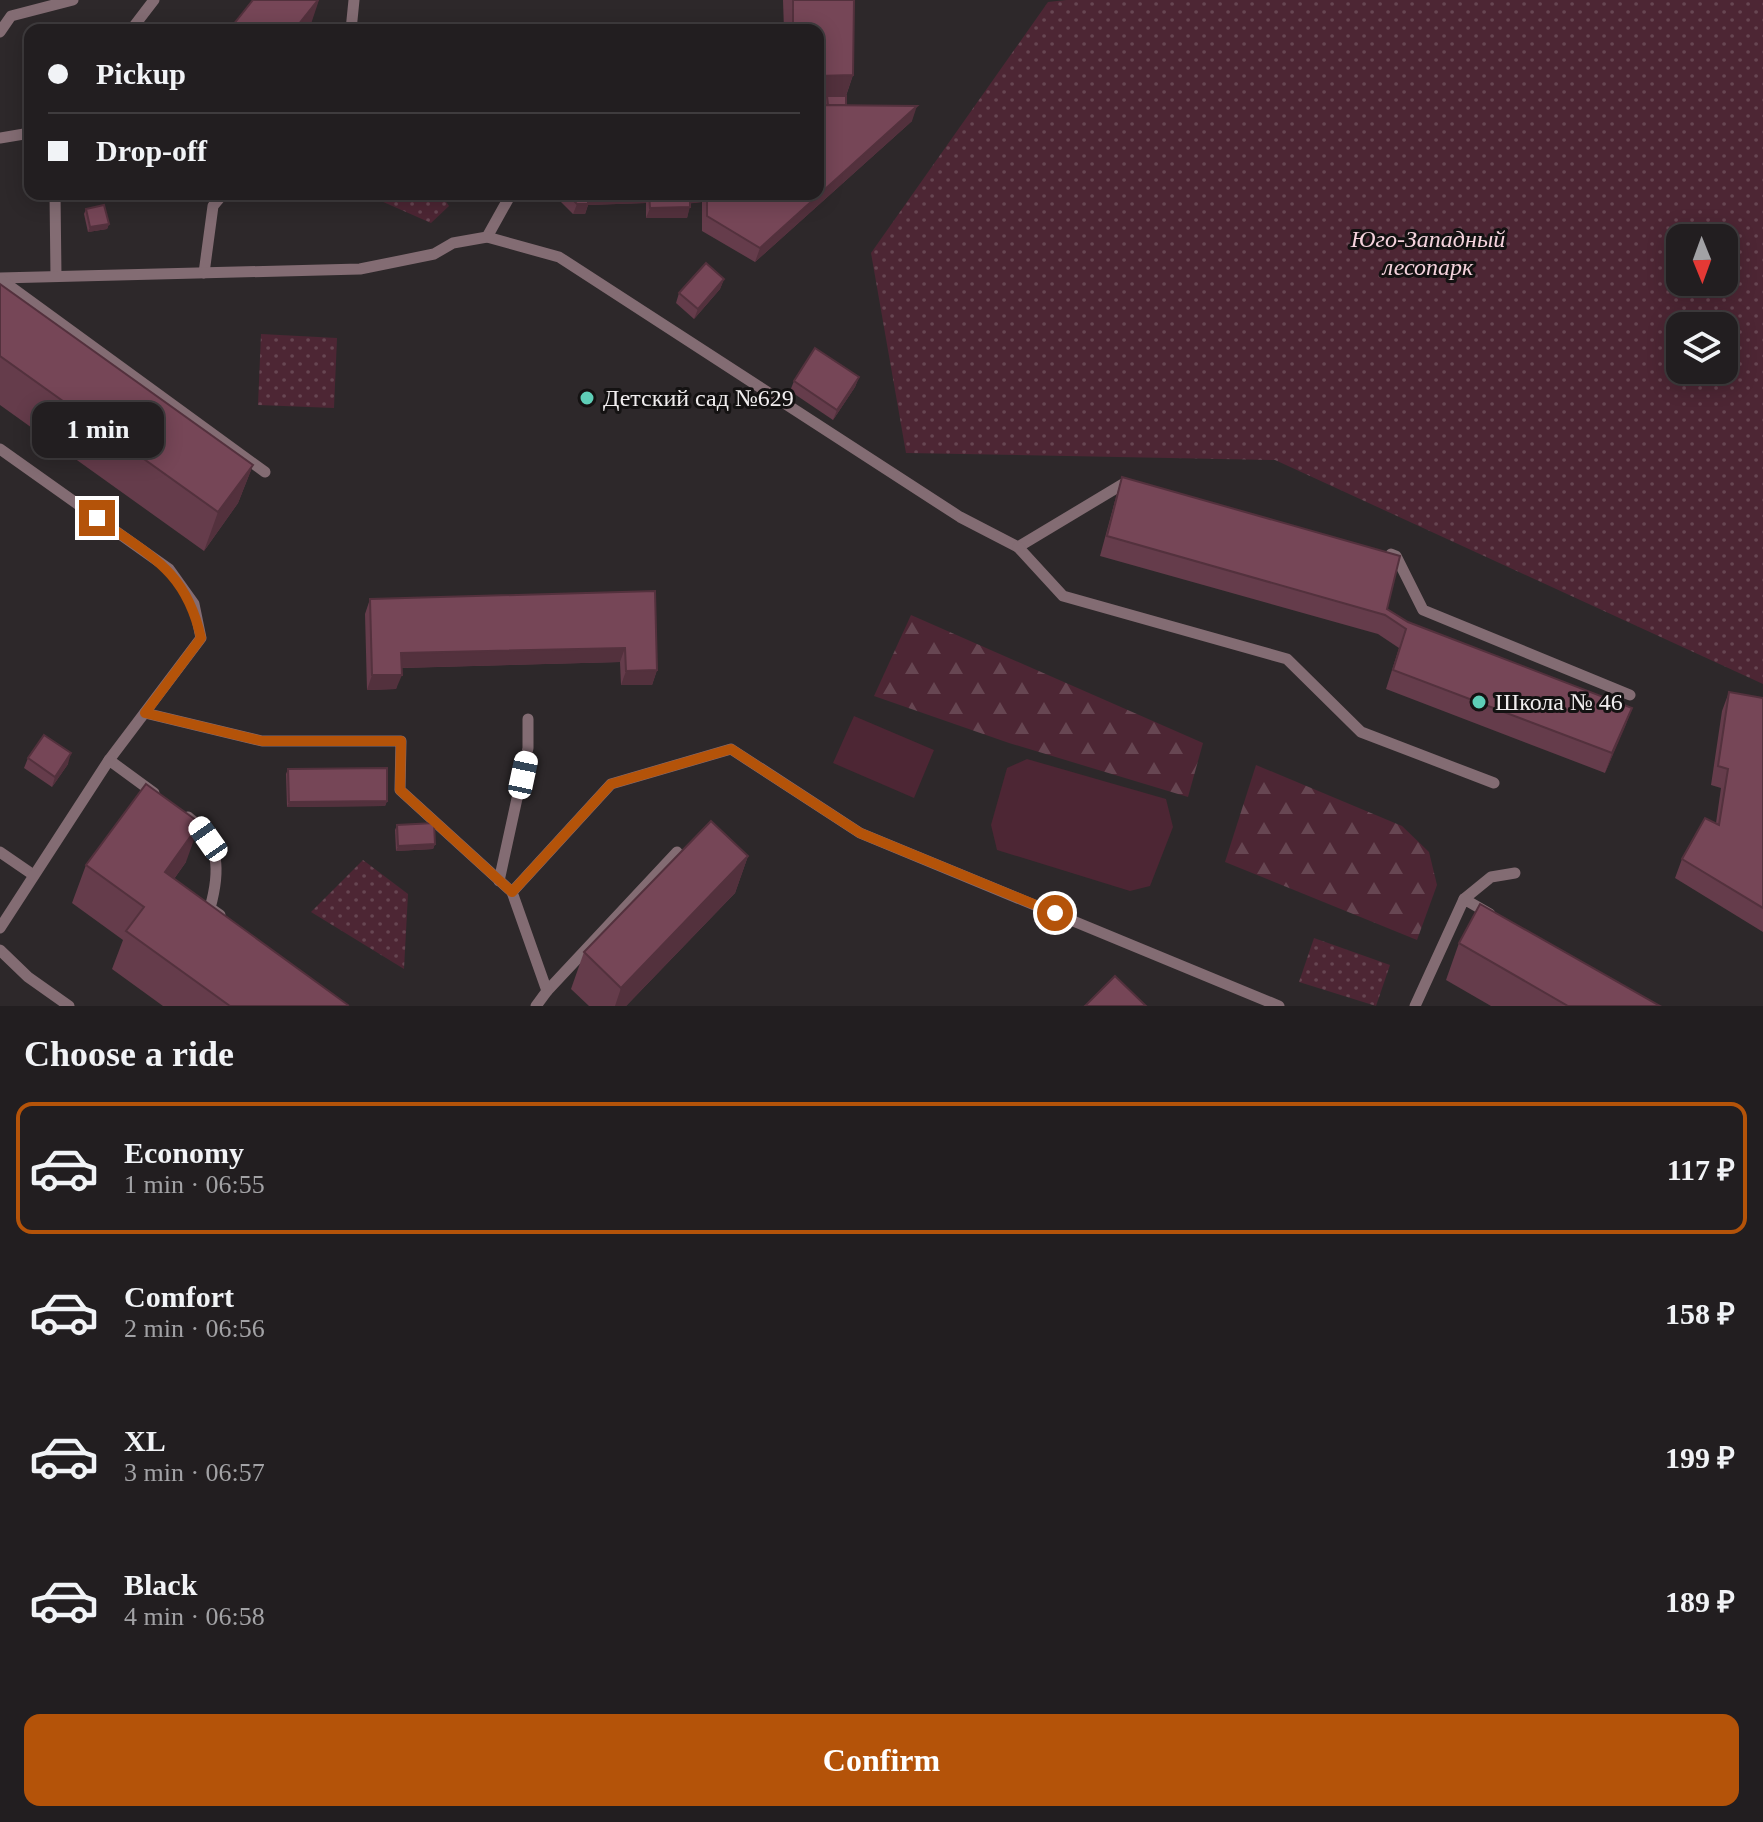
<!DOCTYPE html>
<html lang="en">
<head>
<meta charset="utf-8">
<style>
	body { margin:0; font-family:"Times New Roman",serif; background:#2a2729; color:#f1f3f6; height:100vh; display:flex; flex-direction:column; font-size:30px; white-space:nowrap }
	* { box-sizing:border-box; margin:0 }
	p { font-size:26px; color:#a2a2a5 }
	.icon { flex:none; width:44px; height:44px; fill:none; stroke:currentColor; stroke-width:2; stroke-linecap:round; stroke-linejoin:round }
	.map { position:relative; height:1006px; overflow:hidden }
	.side { display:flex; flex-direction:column; background:#221e20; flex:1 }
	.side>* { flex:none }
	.banner { position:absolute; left:24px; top:24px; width:800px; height:176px; border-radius:16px; box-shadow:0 4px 20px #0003,0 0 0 2px #3f3c3e; display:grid; align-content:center; height:176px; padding:0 24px; background:#221e20 }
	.needle { width:52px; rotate:179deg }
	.tools { position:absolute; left:1666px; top:224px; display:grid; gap:16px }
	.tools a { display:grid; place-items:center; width:72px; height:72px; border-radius:16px; background:#221e20; box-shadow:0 4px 20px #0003,0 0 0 2px #3f3c3e; font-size:40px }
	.end { position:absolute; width:36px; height:36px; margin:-18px; border:10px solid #b45309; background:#fff; box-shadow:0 0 0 4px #fff }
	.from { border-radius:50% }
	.bubble { position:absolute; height:56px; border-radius:16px; background:#221e20; box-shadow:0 4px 20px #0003,0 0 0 2px #3f3c3e; font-size:26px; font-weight:700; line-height:56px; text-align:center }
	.car { position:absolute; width:24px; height:48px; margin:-24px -12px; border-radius:10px; box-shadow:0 0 6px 2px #0007; background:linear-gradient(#fff 24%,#345 0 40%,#fff 0 76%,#345 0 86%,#fff 0) }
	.banner b { display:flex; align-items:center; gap:28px; height:76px; font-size:30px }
	.banner b+b { border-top:2px solid #3f3c3e }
	.banner i { width:20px; height:20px; background:#f1f3f6 }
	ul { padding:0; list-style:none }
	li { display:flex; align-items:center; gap:24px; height:132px; margin:0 16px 12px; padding:0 8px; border:4px solid transparent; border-radius:16px }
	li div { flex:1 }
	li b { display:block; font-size:30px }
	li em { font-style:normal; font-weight:700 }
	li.current { border-color:#b45309 }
	li>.icon { width:72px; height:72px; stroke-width:1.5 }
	h2 { padding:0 24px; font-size:36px; line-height:96px }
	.action { display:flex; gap:16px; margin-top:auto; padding:16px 24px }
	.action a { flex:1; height:92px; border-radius:16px; background:#b45309; color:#fff; font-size:32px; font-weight:700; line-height:92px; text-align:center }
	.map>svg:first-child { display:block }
</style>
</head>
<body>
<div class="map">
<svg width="1763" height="1006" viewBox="0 0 1763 1006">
	<defs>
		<pattern id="forest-firs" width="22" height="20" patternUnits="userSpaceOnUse" patternTransform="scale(2)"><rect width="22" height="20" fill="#4d2634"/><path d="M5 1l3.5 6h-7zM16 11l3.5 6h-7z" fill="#674652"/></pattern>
		<pattern id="park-dots" width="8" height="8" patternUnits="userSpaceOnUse" patternTransform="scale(2)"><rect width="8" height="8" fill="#4d2634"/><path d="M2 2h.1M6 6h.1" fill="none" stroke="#674652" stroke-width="1.8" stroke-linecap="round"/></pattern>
	</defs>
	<rect width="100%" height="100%" fill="#2d282a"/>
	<g fill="url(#forest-firs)">
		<path d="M911 615 1203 743 1188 797 1009 743 874 696Z"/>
		<path d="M1256 765 1402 826 1429 852 1437 885 1417 940 1225 862Z"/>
	</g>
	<g fill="url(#park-dots)" fill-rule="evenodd">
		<path d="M1066 0H1763V684L1275 460 906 453 871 253 1048 2ZM1724 238V282H1680V238ZM1724 326V370H1680V326Z"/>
		<path d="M385 194H441L449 206 431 223 381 201Z"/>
		<path d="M261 334 337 338 334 408 258 405Z"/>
		<path d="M363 860 408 894 404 969 311 912Z"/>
		<path d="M1314 938 1390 965 1376 1006 1299 982Z"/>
	</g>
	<g fill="#4d2634">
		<path d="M854 716 934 750 914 798 833 763Z"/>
		<path d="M1027 759 1166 799 1173 827 1150 886 1130 891 997 850 991 825 1007 768Z"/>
	</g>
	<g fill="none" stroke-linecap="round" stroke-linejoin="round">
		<g stroke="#836c73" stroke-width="11">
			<path d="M131 30 154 0"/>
			<path d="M351 30 354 0"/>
			<path d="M0 32 11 16 73 0"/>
			<path d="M0 138 30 133"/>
			<path d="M55 194 56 276"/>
			<path d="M487 237 511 194"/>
			<path d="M204 273 213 206 223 194"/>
			<path d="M0 278 360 269 434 254 453 243 487 237 559 257 960 517 1018 547 1123 484 1130 486"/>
			<path d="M0 279 265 472"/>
			<path d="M0 449 169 569 194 604 201 638 109 760"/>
			<path d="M1018 547 1063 596 1287 659 1361 732 1494 783"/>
			<path d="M1391 554 1396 556 1423 610 1630 695"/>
			<path d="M145 713 262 741H401L400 790 512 892"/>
			<path d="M188 817C221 842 220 872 210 908L220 915"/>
			<path d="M0 852 32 874"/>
			<path d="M499 881 528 748V719"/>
			<path d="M1464 899 1491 877 1515 873"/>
			<path d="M0 928 109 760 154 793"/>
			<path d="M0 950 28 977 69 1006"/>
			<path d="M547 991 677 852"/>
			<path d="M536 1006 547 991 512 892 611 784 731 749 860 833 1279 1006"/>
			<path d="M1415 1006 1464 899 1490 914"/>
		</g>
	</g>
	<g fill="#653c4b">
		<path d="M783 0H854L853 75 846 96V105L912 121 755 262 702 231V202L690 203 687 218H646V203L588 205 585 214H573L553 194H818L826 105 818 30H784Z"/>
		<path d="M86 209 109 224 107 229 88 232 84 214Z"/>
		<path d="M724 279 720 289 694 319 676 303 679 293Z"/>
		<path d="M0 284 253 465 238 503 204 551 0 405Z"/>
		<path d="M859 377 855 387 833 420 790 391 794 381Z"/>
		<path d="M1122 477 1387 609 1408 622 1632 708 1605 773 1386 689 1399 648 1378 634 1100 556 1116 497Z"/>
		<path d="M655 591 657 670 652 685H621L620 662 402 668 396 689 367 690 365 614 370 599Z"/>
		<path d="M1729 692 1763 698V932L1675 878 1682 859 1716 823 1721 788 1711 785 1722 711Z"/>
		<path d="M28 758 68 764 52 787 24 768Z"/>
		<path d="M288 769 387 801 385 806 287 807 286 774Z"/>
		<path d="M397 825 435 844 433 849 396 851 395 830Z"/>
		<path d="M748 856 735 893 626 1006H589L571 989 584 952Z"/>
		<path d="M186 862 174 879 348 1006H163L112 969 123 940 72 903 86 865Z"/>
		<path d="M1459 943 1660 1006H1491L1446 980Z"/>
	</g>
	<g fill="#53313d">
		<path d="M318 0H319L309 30H294Z"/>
		<path d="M853 75 844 101 827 96 825 102H818V76Z"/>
		<path d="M917 106 912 121 755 262 760 248Z"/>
		<path d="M649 194 646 203 588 205 585 214H573L577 204 588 195Z"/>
		<path d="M690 194H705L702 202 686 204Z"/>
		<path d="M690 207 687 218H646L650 208Z"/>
		<path d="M109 224 107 229 88 232 90 227Z"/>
		<path d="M724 279 720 289 694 319 698 309Z"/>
		<path d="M859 377 855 387 833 420 837 410Z"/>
		<path d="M253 465 238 503 204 551 218 512Z"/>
		<path d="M625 648 620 662 396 668 401 653Z"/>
		<path d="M657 670 652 685H621L626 671Z"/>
		<path d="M372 675H402L396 689 367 690Z"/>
		<path d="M1632 708 1625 727 1605 773 1612 753Z"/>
		<path d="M71 753 68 764 52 787 55 777Z"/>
		<path d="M387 801 385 806 287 807 289 802Z"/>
		<path d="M200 823 186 862 151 911 165 872Z"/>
		<path d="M435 844 433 849 396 851 398 846Z"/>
		<path d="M748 856 735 893 626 1006H615L621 988Z"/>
	</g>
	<g fill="#764657" stroke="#53313d" stroke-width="2">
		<path d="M253 0H318L294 30H229Z"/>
		<path d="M793 0H854L853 75 818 76V30H793Z"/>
		<path d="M827 96H846V105H828Z"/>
		<path d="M818 105 917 106 760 248 707 216V194H818Z"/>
		<path d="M567 194H624L588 195V204H577Z"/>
		<path d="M649 194H690V207L650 208Z"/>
		<path d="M104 205 109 224 90 227 86 209Z"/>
		<path d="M706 263 724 279 698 309 679 293Z"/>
		<path d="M0 284 253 465 218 512 0 356Z"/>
		<path d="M815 348 859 377 837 410 794 381Z"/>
		<path d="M1122 477 1400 556 1387 609 1408 622 1632 708 1612 753 1393 670 1406 629 1385 615 1107 536Z"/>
		<path d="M655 591 657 670 626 671 625 648 401 653 402 675H372L370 599Z"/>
		<path d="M1729 692 1763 698V908L1682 859 1705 818 1719 825 1728 769 1718 766Z"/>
		<path d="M44 735 71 753 55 777 28 758Z"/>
		<path d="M387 768V801L289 802 288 769Z"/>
		<path d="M146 784 200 823 165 872 348 1005 347 1006H230L126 931 144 907 86 865Z"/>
		<path d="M711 821 748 856 621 988 584 952Z"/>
		<path d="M434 823 435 844 398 846 397 825Z"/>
		<path d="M1480 904 1660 1006H1568L1459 943Z"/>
		<path d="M1115 976 1146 1006H1085Z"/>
	</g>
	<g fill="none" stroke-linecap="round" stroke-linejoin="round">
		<path stroke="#b45309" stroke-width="10" d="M97 518C150 556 186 570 201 638L145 713 262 741H401L400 790 512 892 611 784 731 749 860 833 1055 913"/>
	</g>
	<g fill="#5eceb7" stroke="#141212" stroke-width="3">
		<circle cx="587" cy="398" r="8"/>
		<circle cx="1479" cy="702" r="8"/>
	</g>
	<g text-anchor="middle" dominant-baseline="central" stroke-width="6" stroke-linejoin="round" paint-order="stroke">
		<g font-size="24" font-style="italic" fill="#f5d3dd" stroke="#141212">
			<text x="1428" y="239">Юго-Западный<tspan x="1428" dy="28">лесопарк</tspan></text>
		</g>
		<g font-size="24" fill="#f0edee" stroke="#141212" text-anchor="start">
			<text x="603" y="398">Детский сад №629</text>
			<text x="1495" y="702">Школа № 46</text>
		</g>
	</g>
</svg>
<div class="tools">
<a><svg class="needle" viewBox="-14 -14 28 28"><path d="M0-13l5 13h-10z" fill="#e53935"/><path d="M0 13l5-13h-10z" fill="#a2a2a5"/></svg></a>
<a><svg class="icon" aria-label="layers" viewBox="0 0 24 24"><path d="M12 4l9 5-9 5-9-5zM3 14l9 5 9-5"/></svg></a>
</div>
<i class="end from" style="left:1055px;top:913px"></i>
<i class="end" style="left:97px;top:518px"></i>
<div class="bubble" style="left:32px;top:402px;width:132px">1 min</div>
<i class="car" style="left:523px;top:775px;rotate:12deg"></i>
<i class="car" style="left:208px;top:839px;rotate:325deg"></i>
<div class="banner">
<b><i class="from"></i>Pickup</b>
<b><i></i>Drop-off</b>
</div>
</div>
<section class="side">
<h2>Choose a ride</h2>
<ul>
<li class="current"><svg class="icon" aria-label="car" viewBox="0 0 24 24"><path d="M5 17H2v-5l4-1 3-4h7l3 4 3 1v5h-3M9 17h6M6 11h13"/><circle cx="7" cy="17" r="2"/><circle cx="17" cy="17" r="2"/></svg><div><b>Economy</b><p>1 min · 06:55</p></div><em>117 ₽</em></li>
<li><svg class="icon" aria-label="car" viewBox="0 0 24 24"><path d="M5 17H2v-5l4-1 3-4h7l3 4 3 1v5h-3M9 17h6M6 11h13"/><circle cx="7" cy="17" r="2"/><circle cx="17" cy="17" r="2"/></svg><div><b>Comfort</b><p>2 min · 06:56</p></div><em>158 ₽</em></li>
<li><svg class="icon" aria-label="car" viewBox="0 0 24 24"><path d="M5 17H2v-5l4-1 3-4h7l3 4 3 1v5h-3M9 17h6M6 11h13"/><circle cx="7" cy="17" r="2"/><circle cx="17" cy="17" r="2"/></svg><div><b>XL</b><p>3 min · 06:57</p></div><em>199 ₽</em></li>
<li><svg class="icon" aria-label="car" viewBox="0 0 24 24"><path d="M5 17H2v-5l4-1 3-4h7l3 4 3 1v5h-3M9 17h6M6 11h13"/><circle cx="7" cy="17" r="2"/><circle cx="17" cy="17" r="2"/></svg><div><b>Black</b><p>4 min · 06:58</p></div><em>189 ₽</em></li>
</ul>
<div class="action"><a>Confirm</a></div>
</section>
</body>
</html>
